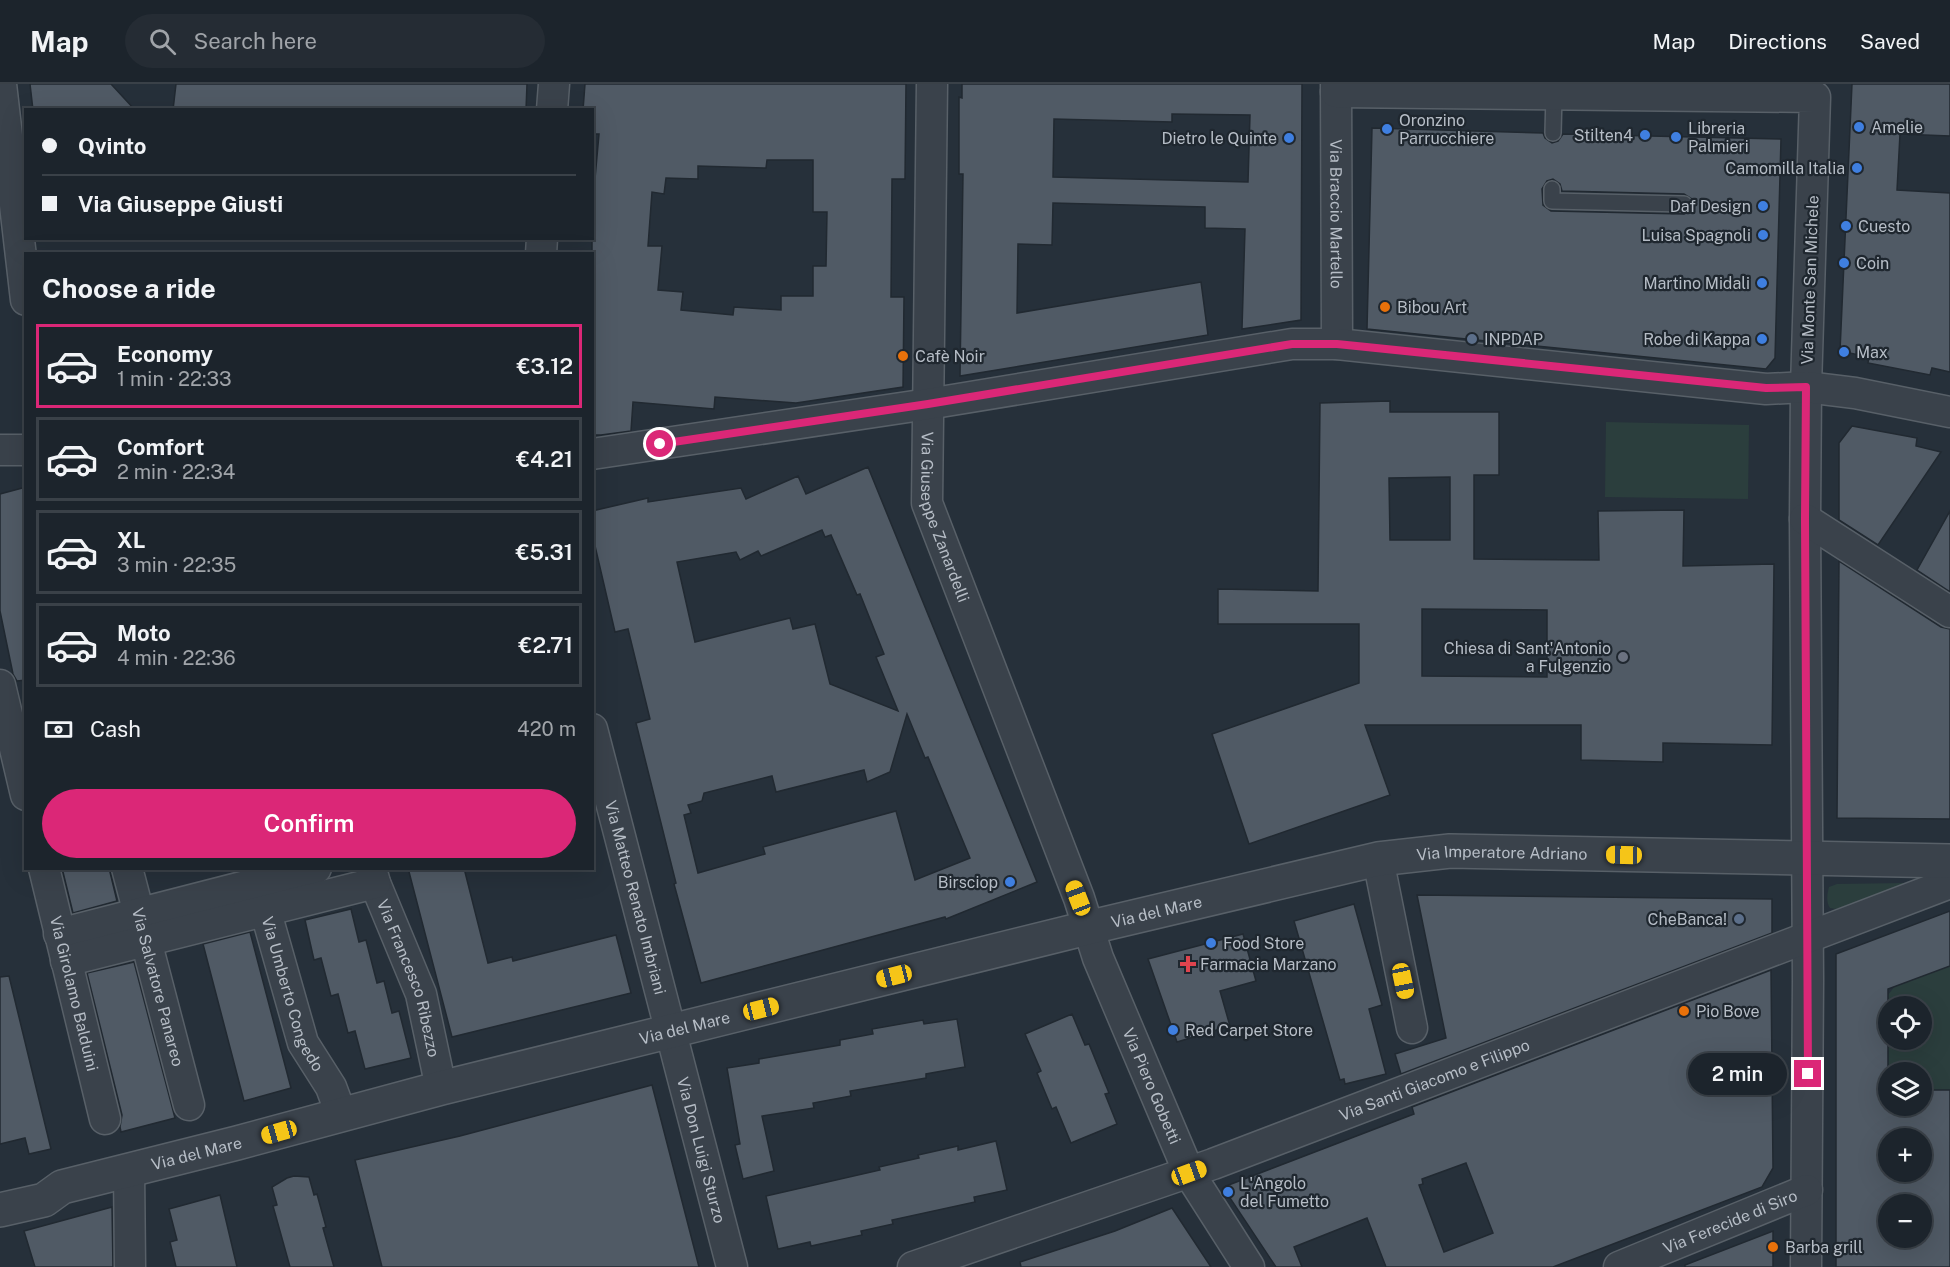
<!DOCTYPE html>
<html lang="en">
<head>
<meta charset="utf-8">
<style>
	body { margin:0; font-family:"Public Sans",sans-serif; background:#252c34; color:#f1f3f6; height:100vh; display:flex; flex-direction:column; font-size:22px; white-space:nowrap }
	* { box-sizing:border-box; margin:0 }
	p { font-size:20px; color:#a0a4a9 }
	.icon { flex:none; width:33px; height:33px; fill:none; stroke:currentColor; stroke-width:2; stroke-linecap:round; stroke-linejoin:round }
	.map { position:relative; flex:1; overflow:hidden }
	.details { position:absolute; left:24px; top:168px; width:570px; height:618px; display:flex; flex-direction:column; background:#1c242c; border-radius:0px; box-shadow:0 6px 24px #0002,0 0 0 2px #3a4148 }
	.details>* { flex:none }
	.top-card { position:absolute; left:24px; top:24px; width:570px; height:132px; border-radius:0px; box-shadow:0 6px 24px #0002,0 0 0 2px #3a4148; display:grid; align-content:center; height:132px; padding:0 18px; background:#1c242c }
	.buttons { position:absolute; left:1878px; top:912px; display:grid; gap:12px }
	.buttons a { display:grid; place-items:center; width:54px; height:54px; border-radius:50%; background:#1c242c; box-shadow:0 6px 24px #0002,0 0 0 2px #3a4148; font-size:30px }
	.end { position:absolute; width:27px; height:27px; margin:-14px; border:8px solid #db2777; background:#fff; box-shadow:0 0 0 3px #fff }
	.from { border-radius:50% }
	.bubble { position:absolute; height:42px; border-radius:21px; background:#1c242c; box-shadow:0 6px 24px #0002,0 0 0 2px #3a4148; font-size:20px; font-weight:600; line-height:42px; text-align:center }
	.car { position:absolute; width:18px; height:36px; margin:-18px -9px; border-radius:8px; box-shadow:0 0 4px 2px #0007; background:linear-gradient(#f5c518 24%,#345 0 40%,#f5c518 0 76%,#345 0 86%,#f5c518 0) }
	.top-card b { display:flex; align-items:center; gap:21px; height:57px; font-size:22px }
	.top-card b+b { border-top:2px solid #3a4148 }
	.top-card i { width:15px; height:15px; background:#f1f3f6 }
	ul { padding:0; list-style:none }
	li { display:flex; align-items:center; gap:18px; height:84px; margin:0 12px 9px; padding:0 6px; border:3px solid #3a4148; border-radius:0px }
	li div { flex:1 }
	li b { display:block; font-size:22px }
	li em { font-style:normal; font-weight:600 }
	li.selected { border-color:#db2777 }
	li>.icon { width:54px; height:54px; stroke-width:1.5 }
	h2 { padding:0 18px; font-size:27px; line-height:72px }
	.pay { display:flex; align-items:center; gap:15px; height:66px; padding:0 18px; font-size:22px }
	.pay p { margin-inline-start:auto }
	.button { display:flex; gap:12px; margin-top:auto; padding:12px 18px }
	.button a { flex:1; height:69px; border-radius:36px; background:#db2777; color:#fff; font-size:24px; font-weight:600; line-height:69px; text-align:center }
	header { display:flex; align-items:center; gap:36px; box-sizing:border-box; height:84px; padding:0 30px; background:#1c242c; border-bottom:2px solid #3a4148 }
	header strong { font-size:28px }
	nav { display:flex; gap:33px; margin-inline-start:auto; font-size:21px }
	.search { width:420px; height:54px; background:#252c34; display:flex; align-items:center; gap:15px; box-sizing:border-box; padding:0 21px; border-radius:33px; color:#a0a4a9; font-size:22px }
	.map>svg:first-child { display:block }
</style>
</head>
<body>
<header>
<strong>Map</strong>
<div class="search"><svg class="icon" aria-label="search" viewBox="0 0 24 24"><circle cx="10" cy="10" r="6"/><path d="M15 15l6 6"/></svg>Search here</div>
<nav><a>Map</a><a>Directions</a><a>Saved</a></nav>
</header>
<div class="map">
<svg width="1950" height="1183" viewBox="0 0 1950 1183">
	<rect width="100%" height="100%" fill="#26303a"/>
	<g fill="#2b3e3d" fill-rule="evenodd">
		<path d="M1606 338 1749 341 1748 415 1605 413Z"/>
		<path d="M1906 799 1907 803 1836 825 1830 824C1826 818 1827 810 1829 803L1837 800Z"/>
		<path d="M1950 882V1006L1930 1025H1888V911L1895 902ZM1888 922H1922V956H1888ZM1888 988H1922V1022H1888Z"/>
	</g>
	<g fill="#505a65" stroke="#212931" stroke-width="1.5" fill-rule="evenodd">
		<path d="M30 0H111L135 26H33Z"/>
		<path d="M176 0H527L526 26H173Z"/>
		<path d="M585 0H906L905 95H892L891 213H904L903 303 796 319 715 313 714 325 633 318 631 347 601 351H592V128L599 50H592V26H583ZM767 76H813V128H827L826 182H813V212H781V226L734 223 733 231 681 226 683 208 658 206 662 162H648L652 108 664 110 666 94 698 95V82L766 84Z"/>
		<path d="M962 0H1302L1301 236 1242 245 1245 145 1205 144V123L1053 119 1052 161 1018 160 1017 229 1201 198 1208 251 960 292 963 90H959V13L962 14ZM1172 30 1250 31 1248 98 1053 93 1054 35 1172 38Z"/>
		<path d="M1852 0H1950V52L1900 50 1897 106 1950 109V288L1932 284 1930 291 1868 279 1869 273 1840 267Z"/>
		<path d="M1372 44 1543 49 1545 54 1552 59 1558 57 1563 50 1781 55 1775 274 1766 285 1367 245ZM1553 95 1560 100 1562 107 1684 110 1692 115 1694 121 1689 128 1684 130 1551 127 1543 121 1542 105 1547 97Z"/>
		<path d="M1390 317V328H1499V391H1474V475L1599 476 1598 427 1684 426 1683 482 1774 480 1772 661 1663 659V678L1581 676V641H1365L1390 711 1249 760 1212 650 1359 599V540H1218V505L1318 507 1320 319ZM1450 393V456H1390L1389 394ZM1422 525 1547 526V593L1422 592Z"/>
		<path d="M1852 342 1917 354 1916 362 1941 368 1878 461 1839 436V359Z"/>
		<path d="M868 383 1037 798 946 835 945 833 701 899 674 800 676 799 636 639 650 635 628 545 615 548 592 449V427L648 414V418L741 404 746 415 798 392 806 410ZM822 446 825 453 831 451 857 511 860 510 884 570 876 573 898 627 830 600 815 540 793 545 790 534 695 558 677 478 736 468 740 476 758 467 761 472ZM907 630 925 674 928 673 970 774 915 796 896 727 763 763 765 770 698 789 684 731 691 729 688 721 702 717 704 709 772 692 776 708 864 686 867 698 890 688Z"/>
		<path d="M26 403V596L17 597 13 590 0 527V410Z"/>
		<path d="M1950 427V508L1917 486Z"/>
		<path d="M1839 477 1941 543 1950 545V735L1837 734Z"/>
		<path d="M62 784H109L117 817 73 829Z"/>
		<path d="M408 784H464L488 879 512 873 513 877 616 851 631 909 452 953Z"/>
		<path d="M1417 811 1772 815V849L1401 990 1395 970 1446 954Z"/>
		<path d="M1354 820 1382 921 1369 925 1386 990 1345 1000 1344 995 1340 996 1294 837Z"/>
		<path d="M351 825 359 858 366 856 377 899 384 897 392 929 399 927 411 974 365 985 355 947 348 949 338 910 331 912 321 874 314 876 305 836Z"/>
		<path d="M1950 827V882L1888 905V1022H1922V1006H1950V1183H1836V870ZM1888 1054H1922V1088H1888ZM1888 1120H1922V1154H1888Z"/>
		<path d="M250 848 291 1004 244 1017 203 860Z"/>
		<path d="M1243 850 1256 897 1220 907 1230 942 1177 958 1148 875Z"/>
		<path d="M134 878 175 1034 121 1048 120 1043 122 1031 87 889Z"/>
		<path d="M1771 886 1773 1084 1762 1103 1553 1183H1386L1367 1134 1294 1163 1302 1183H1276L1230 1114 1226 1102 1414 1030 1412 1023ZM1466 1079 1493 1149 1444 1168 1419 1101 1423 1100 1422 1095Z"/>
		<path d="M9 892 51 1065 29 1070 25 1054 0 1060V893Z"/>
		<path d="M1072 930 1085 961 1089 960 1109 1009 1105 1010 1117 1040 1071 1059 1056 1023 1052 1025 1037 989 1041 987 1025 950Z"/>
		<path d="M957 935 965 983 926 990V994L850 1007 851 1012 813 1019 814 1024 762 1032 774 1087 743 1095 735 1061 740 1060 727 984 759 979V975L840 961V956L873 950 872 945 923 936 924 940Z"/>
		<path d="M652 1001 699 1183H382L355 1076 460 1052Z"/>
		<path d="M996 1057 1007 1106 974 1113 975 1118 892 1136 893 1140 861 1147 862 1151 811 1162 810 1158 778 1165 766 1112 880 1086 879 1083 919 1074 918 1071 958 1062V1066Z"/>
		<path d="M294 1092 309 1093 314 1111 317 1110 326 1143 323 1144 334 1183H290L273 1122 277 1121 272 1103 287 1094Z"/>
		<path d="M220 1111 237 1183H176L170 1158 177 1156 169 1125Z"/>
		<path d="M112 1123 113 1183H35L24 1147Z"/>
		<path d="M1172 1124 1211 1183H1021L1020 1178 1115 1147Z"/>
		<path d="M1773 1147V1183H1685V1181Z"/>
	</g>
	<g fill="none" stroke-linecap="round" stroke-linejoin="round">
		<defs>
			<g id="service">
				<path d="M1553 49 1554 10"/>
				<path d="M1552 105V117L1684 120"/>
			</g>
			<g id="minor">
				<path d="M1 0 26 216"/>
				<path id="s1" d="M932 0 927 419 1079 814 1098 874 1189 1089 1249 1183"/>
				<path id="s2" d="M1336 0 1337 260"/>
				<path d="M1336 8 1815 13 1806 303 1805 435 1808 897 1806 1183"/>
				<path d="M552 26 554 0"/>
				<path d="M541 170 542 154"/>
				<path d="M0 366H26"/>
				<path d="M592 370 928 320 1292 260H1337L1766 305 1806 303 1855 309 1950 328"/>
				<path d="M1805 435 1950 528"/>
				<path d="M0 601 26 711"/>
				<path id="s3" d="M592 645 732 1183"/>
				<path d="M1378 775 1412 944"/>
				<path id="s4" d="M44 784 105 1035"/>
				<path id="s5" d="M127 784 189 1021"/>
				<path id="s6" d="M371 784 375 799 421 910 441 1004"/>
				<path id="s7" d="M261 811 303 959 331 1003 341 1030"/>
				<path d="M59 850 316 784"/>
				<path d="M66 877 375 799"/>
				<path d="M129 1086 130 1183"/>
				<path id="s8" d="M913 1183 1213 1080 1950 799"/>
				<path id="s9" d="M1619 1183 1807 1106"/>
			</g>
			<g id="tertiary">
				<path id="s10" d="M0 1126 44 1116 62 1103 237 1059 441 1004 1087 844 1378 775 1450 767 1950 777"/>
			</g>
		</defs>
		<use href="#service" stroke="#586068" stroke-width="18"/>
		<use href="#minor" stroke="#586068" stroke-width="33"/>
		<use href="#tertiary" stroke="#586068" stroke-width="36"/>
		<use href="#service" stroke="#3a424b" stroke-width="15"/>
		<use href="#minor" stroke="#3a424b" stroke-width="30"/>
		<use href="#tertiary" stroke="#3a424b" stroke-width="33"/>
	</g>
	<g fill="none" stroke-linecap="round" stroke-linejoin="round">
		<path stroke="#db2777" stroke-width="8" d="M660 360 928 320 1292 260H1337L1766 304 1806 303 1805 435 1808 990"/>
	</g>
	<g fill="#3f7fe0" stroke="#1f272f" stroke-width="2">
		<circle cx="1859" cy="43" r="6"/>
		<circle cx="1387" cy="45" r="6"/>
		<circle cx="1645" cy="51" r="6"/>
		<circle cx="1676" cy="53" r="6"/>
		<circle cx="1289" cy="54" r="6"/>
		<circle cx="1857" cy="84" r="6"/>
		<circle cx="1763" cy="122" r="6"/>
		<circle cx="1846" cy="142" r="6"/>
		<circle cx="1763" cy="151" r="6"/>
		<circle cx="1844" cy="179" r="6"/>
		<circle cx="1762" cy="199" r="6"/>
		<circle cx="1762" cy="255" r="6"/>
		<circle cx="1844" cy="268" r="6"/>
		<circle cx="1010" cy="798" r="6"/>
		<circle cx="1211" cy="859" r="6"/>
		<circle cx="1173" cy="946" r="6"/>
		<circle cx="1228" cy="1108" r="6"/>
	</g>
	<g fill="#e8710a" stroke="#1f272f" stroke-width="2">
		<circle cx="1385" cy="223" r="6"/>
		<circle cx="903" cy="272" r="6"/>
		<circle cx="1684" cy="927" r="6"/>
		<circle cx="1773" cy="1163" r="6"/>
	</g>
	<g fill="#5c6f8a" stroke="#1f272f" stroke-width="2">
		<circle cx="1472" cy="255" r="6"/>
		<circle cx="1739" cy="835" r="6"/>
	</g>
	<circle fill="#6b7280" stroke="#1f272f" stroke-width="2" cx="1623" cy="573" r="6"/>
	<path fill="#e0444e" stroke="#1f272f" stroke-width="2" d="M1185 871h6v6h6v6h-6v6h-6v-6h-6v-6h6z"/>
	<g text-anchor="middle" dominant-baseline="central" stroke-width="4.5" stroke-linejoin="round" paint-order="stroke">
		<g font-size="16" fill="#b6bdc6" stroke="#1f272f" text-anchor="start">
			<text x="1399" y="36">Oronzino<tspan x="1399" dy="18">Parrucchiere</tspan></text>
			<text x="1871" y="43">Amelie</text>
			<text x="1688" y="44">Libreria<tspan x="1688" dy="18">Palmieri</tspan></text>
			<text x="1633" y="51" text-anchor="end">Stilten4</text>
			<text x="1277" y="54" text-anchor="end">Dietro le Quinte</text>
			<text x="1845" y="84" text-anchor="end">Camomilla Italia</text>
			<text x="1751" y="122" text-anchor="end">Daf Design</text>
			<text x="1858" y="142">Cuesto</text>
			<text x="1751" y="151" text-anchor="end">Luisa Spagnoli</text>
			<text x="1856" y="179">Coin</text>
			<text x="1750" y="199" text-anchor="end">Martino Midali</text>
			<text x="1397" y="223">Bibou Art</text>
			<text x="1484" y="255">INPDAP</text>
			<text x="1750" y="255" text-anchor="end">Robe di Kappa</text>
			<text x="1856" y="268">Max</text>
			<text x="915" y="272">Cafè Noir</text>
			<text x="1611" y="564" text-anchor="end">Chiesa di Sant'Antonio<tspan x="1611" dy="18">a Fulgenzio</tspan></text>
			<text x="998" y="798" text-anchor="end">Birsciop</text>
			<text x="1727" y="835" text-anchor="end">CheBanca!</text>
			<text x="1223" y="859">Food Store</text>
			<text x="1200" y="880">Farmacia Marzano</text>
			<text x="1696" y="927">Pio Bove</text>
			<text x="1185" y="946">Red Carpet Store</text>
			<text x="1240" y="1099">L'Angolo<tspan x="1240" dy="18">del Fumetto</tspan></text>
			<text x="1785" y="1163">Barba grill</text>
		</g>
		<g font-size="16" fill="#b6bdc6" stroke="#1f272f">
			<text stroke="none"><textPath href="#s2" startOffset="130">Via Braccio Martello</textPath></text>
			<text transform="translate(1810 196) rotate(-88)">Via Monte San Michele</text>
			<text stroke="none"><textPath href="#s1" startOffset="436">Via Giuseppe Zanardelli</textPath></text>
			<text stroke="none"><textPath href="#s10" startOffset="1548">Via Imperatore Adriano</textPath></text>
			<text stroke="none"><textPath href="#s3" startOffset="174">Via Matteo Renato Imbriani</textPath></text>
			<text stroke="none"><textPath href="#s10" startOffset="1196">Via del Mare</textPath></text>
			<text stroke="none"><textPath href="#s6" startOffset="117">Via Francesco Ribezzo</textPath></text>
			<text stroke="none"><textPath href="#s5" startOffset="123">Via Salvatore Panareo</textPath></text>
			<text stroke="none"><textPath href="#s7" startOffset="104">Via Umberto Congedo</textPath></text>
			<text stroke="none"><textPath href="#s4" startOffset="129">Via Girolamo Balduini</textPath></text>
			<text stroke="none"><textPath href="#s10" startOffset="710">Via del Mare</textPath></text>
			<text stroke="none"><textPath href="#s8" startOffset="554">Via Santi Giacomo e Filippo</textPath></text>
			<text stroke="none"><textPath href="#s1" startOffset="1044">Via Piero Gobetti</textPath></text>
			<text stroke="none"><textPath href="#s3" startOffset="435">Via Don Luigi Sturzo</textPath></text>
			<text stroke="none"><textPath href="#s10" startOffset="206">Via del Mare</textPath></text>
			<text stroke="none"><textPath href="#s9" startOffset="120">Via Ferecide di Siro</textPath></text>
		</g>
	</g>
</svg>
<div class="buttons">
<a><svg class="icon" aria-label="locate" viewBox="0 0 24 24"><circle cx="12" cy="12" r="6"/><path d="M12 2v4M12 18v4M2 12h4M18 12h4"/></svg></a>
<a><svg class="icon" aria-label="layers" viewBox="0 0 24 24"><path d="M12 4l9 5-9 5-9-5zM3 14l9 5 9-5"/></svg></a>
<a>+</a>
<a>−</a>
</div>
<i class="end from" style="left:660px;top:360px"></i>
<i class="end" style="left:1808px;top:990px"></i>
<div class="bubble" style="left:1688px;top:969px;width:99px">2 min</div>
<i class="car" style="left:1624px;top:771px;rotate:271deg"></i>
<i class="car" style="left:1078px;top:814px;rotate:339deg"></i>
<i class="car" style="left:894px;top:892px;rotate:256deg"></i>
<i class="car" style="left:1403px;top:897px;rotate:168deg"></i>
<i class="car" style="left:761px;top:925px;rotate:76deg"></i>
<i class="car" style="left:279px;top:1048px;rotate:254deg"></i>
<i class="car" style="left:1189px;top:1089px;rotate:70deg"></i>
<div class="top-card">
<b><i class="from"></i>Qvinto</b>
<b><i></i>Via Giuseppe Giusti</b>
</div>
<section class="details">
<h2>Choose a ride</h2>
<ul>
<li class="selected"><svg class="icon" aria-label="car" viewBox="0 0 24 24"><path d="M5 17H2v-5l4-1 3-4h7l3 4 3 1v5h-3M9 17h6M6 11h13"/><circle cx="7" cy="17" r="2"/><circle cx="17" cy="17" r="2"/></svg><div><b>Economy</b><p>1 min · 22:33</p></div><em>€3.12</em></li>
<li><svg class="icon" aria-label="car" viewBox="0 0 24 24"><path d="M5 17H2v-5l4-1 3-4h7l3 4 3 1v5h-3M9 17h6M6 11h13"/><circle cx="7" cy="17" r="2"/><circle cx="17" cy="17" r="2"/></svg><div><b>Comfort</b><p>2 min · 22:34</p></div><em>€4.21</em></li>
<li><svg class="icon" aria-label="car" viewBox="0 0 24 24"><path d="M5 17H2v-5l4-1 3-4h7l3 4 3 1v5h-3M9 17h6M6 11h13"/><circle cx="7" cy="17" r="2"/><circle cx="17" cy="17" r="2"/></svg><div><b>XL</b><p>3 min · 22:35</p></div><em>€5.31</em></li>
<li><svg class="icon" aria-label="car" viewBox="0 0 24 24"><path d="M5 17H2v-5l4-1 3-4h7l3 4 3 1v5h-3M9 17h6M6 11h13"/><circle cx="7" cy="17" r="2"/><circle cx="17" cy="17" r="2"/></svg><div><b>Moto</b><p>4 min · 22:36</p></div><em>€2.71</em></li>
</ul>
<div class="pay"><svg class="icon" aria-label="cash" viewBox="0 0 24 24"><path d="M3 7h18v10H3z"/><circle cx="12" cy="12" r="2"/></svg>Cash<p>420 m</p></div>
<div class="button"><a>Confirm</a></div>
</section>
</div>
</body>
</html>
